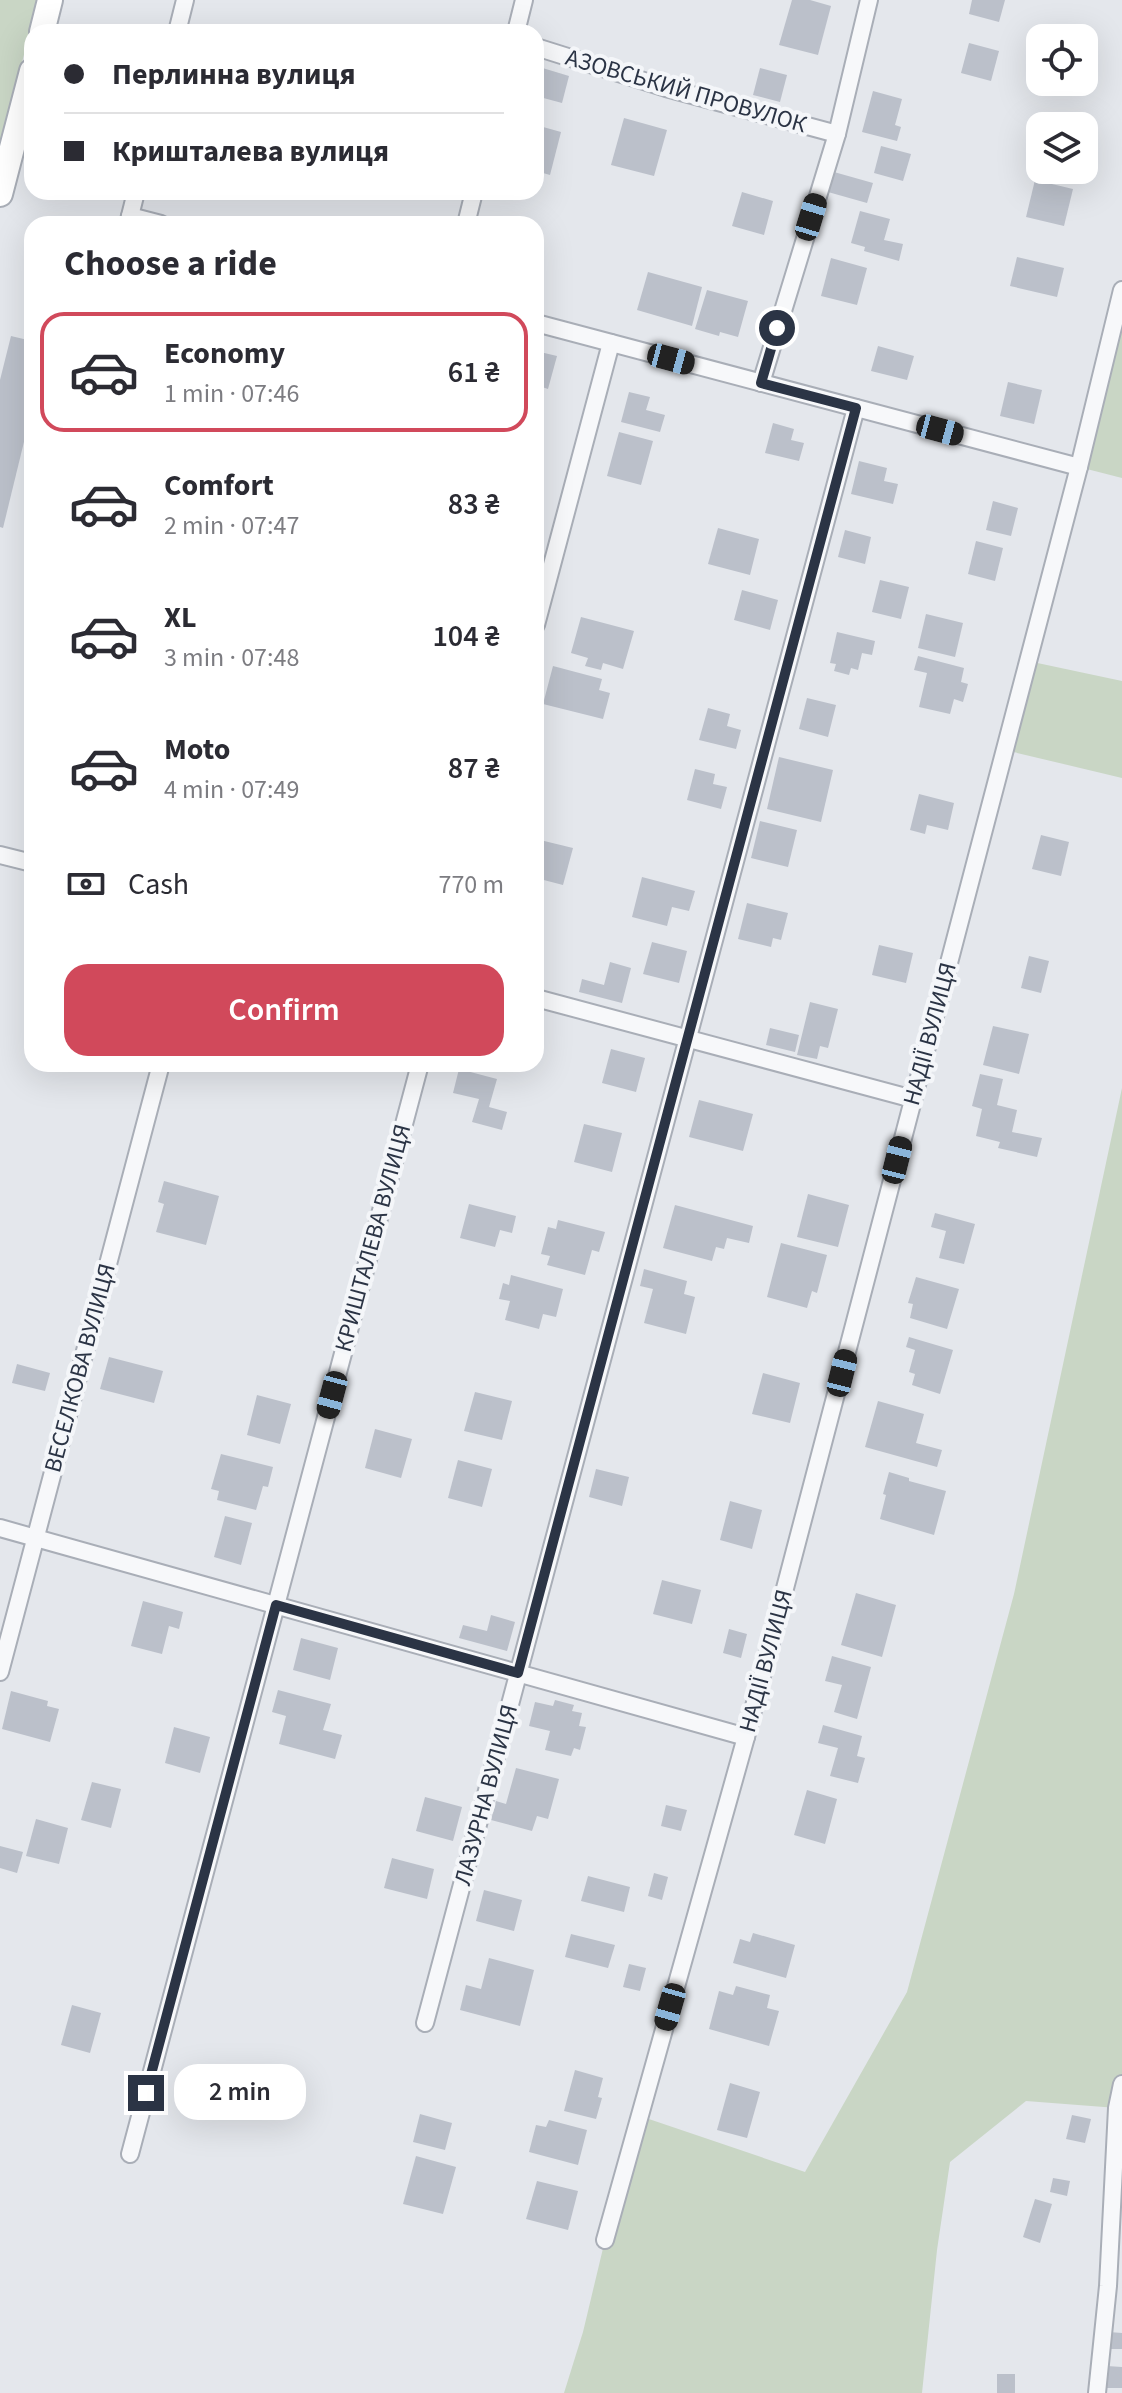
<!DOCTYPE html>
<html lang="en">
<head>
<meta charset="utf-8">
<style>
	body { margin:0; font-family:"Source Sans 3",sans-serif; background:#f2f2f3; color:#2b2b33; height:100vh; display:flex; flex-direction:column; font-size:30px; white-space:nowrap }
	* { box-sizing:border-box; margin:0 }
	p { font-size:26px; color:#7c7c81 }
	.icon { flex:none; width:44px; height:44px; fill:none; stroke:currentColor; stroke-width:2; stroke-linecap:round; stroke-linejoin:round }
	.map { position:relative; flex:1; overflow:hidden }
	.drawer { position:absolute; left:24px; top:216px; width:520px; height:856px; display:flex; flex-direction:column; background:#fff; border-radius:24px; box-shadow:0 8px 32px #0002 }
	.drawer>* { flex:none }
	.guide { position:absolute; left:24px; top:24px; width:520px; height:176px; border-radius:24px; box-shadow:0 8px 32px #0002; display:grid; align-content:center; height:176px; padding:0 40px; background:#fff }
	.controls { position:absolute; left:1026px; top:24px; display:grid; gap:16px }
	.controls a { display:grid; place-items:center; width:72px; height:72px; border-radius:16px; background:#fff; box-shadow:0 8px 32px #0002; font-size:40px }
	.end { position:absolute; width:36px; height:36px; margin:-18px; border:10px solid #2b3445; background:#fff; box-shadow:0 0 0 4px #fff }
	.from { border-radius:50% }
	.bubble { position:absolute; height:56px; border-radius:24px; background:#fff; box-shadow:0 8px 32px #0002; font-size:26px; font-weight:600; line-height:56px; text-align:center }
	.car { position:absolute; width:24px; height:48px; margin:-24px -12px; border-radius:10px; box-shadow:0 0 6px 2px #0007; background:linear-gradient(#222 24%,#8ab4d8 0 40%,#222 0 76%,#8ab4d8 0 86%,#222 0) }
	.guide b { display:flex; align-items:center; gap:28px; height:76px; font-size:30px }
	.guide b+b { border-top:2px solid #e1e1e2 }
	.guide i { width:20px; height:20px; background:#2b2b33 }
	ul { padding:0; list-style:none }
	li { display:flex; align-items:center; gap:24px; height:120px; margin:0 16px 12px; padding:0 24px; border:4px solid transparent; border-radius:24px }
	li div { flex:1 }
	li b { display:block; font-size:30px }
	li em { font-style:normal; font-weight:600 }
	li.selected { border-color:#d1495b }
	li>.icon { width:72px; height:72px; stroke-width:1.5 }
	h2 { padding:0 40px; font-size:36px; line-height:96px }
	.pay { display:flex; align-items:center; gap:20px; height:88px; padding:0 40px; font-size:30px }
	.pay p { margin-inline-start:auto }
	.button { display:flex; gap:16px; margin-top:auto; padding:16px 40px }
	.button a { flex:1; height:92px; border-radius:24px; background:#d1495b; color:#fff; font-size:32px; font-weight:600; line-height:92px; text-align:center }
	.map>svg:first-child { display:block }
</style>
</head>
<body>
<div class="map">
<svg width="1122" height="2393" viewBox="0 0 1122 2393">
	<rect width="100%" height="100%" fill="#e4e7ec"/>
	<g fill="#c9d6c5">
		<path d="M0 0H38L0 148Z"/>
		<path d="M1122 290V478L1079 467Z"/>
		<path d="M1028 661 1122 681V778L1005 750Z"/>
		<path d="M1122 1088V2084L1117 2108 1026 2101 950 2162 937 2250 922 2393H564L583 2332 605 2240 640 2116 805 2172 907 1992 1014 1594Z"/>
	</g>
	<g fill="#bbc0ca">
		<path d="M792 0H810L831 6 818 55 779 45Z"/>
		<path d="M972 0H1005L999 22 969 14Z"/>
		<path d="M969 43 999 51 991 81 961 73Z"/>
		<path d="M536 66 569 76 562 103 536 96Z"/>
		<path d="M760 68 787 75 780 102 753 95Z"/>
		<path d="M873 91 902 99 895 125 901 127 897 141 862 132Z"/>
		<path d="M624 118 667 130 654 176 611 165Z"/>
		<path d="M536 125 561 132 550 175 536 171Z"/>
		<path d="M1084 141 1097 144 1089 177 1067 171 1084 170Z"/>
		<path d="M881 146 911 154 903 181 874 173Z"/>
		<path d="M834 172 873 183 867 203 828 192Z"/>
		<path d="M1035 180 1073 189 1064 226 1026 217Z"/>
		<path d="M742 192 773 201 764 235 732 226Z"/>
		<path d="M860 211 890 219 884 240 903 244 899 261 864 251 865 247 851 243Z"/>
		<path d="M1017 257 1064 268 1057 297 1010 286Z"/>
		<path d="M831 258 867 268 857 305 821 296Z"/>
		<path d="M648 272 702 287 692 326 637 310Z"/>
		<path d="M707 290 748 301 738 337 720 332 719 336 695 329Z"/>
		<path d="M11 336 32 341V409L3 528 0 527V380Z"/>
		<path d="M878 346 914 356 907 380 871 371Z"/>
		<path d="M536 351 557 356 548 389 536 385Z"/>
		<path d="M1008 382 1042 390 1034 424 1000 416Z"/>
		<path d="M629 392 650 397 646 410 665 415 660 432 621 422Z"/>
		<path d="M773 423 794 429 791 440 804 443 799 461 765 453Z"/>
		<path d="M619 432 653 441 641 485 607 476Z"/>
		<path d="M859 461 887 468 884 481 898 484 893 504 851 494Z"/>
		<path d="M993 501 1018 508 1011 536 986 530Z"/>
		<path d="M718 528 759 539 750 575 708 564Z"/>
		<path d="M845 530 871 537 865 564 838 557Z"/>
		<path d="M976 541 1003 548 995 581 968 574Z"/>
		<path d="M880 580 909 587 901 619 872 612Z"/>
		<path d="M742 590 778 600 770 630 734 620Z"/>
		<path d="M926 614 963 623 955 657 918 648Z"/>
		<path d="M581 617 634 631 623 669 603 663 601 670 585 666 588 658 571 653Z"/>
		<path d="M837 632 875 641 872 655 862 653 858 670 851 668 849 675 834 671 836 664 830 663Z"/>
		<path d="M918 656 964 668 961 682 968 684 963 702 954 699 950 714 919 707 927 673 914 670Z"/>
		<path d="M553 666 602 679 599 690 610 693 603 719 543 704Z"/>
		<path d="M807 698 836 705 828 737 799 729Z"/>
		<path d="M708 708 730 714 727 726 741 730 736 749 699 740Z"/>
		<path d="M779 757 833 770 821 822 767 809Z"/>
		<path d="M695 769 715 774 713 784 727 787 721 809 687 800Z"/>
		<path d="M919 794 954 803 948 830 927 825 925 834 910 830Z"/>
		<path d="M760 821 797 830 788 867 751 858Z"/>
		<path d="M1041 835 1069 842 1061 876 1032 869Z"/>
		<path d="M536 839 573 848 563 885 536 878Z"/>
		<path d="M642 877 695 891 689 911 672 907 667 926 632 917Z"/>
		<path d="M747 903 788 913 781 940 773 938 771 947 738 939Z"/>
		<path d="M652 942 687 951 679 983 643 974Z"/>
		<path d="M879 945 913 953 906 983 872 975Z"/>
		<path d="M1029 956 1049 961 1041 993 1021 988Z"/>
		<path d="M610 962 631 968 622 1003 579 992 582 979 604 985Z"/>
		<path d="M810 1002 838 1009 828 1048 820 1046 817 1059 797 1055Z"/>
		<path d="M993 1026 1029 1034 1019 1074 983 1065Z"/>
		<path d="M770 1028 799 1035 795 1052 766 1045Z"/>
		<path d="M611 1049 645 1058 636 1092 602 1083Z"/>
		<path d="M459 1069 497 1079 489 1107 507 1112 502 1130 472 1122 479 1099 453 1093Z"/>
		<path d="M980 1074 1003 1079 997 1105 1017 1110 1012 1132 1042 1138 1037 1157 998 1148 1000 1142 976 1136 982 1109 972 1106Z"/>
		<path d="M699 1100 753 1114 743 1151 689 1137Z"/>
		<path d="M584 1124 622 1133 612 1172 574 1162Z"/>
		<path d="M164 1181 219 1196 206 1245 156 1232 164 1204 158 1202Z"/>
		<path d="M808 1194 849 1205 838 1247 797 1237Z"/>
		<path d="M469 1204 516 1216 512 1233 500 1230 495 1247 460 1238Z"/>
		<path d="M675 1205 753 1226 749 1243 727 1238 724 1249 716 1247 712 1261 663 1248Z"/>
		<path d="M935 1213 975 1224 964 1264 939 1258 946 1231 931 1227Z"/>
		<path d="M558 1220 605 1232 599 1252 592 1250 585 1275 547 1265 550 1256 541 1254 548 1227 556 1229Z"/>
		<path d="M781 1243 827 1255 817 1293 812 1291 807 1308 767 1297Z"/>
		<path d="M644 1269 687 1281 684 1294 695 1297 686 1334 644 1323 653 1289 640 1286Z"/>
		<path d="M511 1275 563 1289 556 1317 543 1314 539 1329 505 1320 510 1301 499 1299 503 1283 509 1285Z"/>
		<path d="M916 1277 959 1289 947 1329 910 1318 913 1304 908 1303Z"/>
		<path d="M909 1337 953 1350 940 1394 912 1385 915 1374 909 1372 915 1350 906 1347Z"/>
		<path d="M109 1357 163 1371 154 1403 100 1389Z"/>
		<path d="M17 1364 50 1373 45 1391 12 1383Z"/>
		<path d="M763 1373 800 1383 790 1423 752 1414Z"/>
		<path d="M475 1392 512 1401 502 1440 464 1431Z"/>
		<path d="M257 1395 291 1404 280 1444 247 1435Z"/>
		<path d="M878 1401 924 1414 916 1443 942 1450 937 1467 865 1447Z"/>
		<path d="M375 1429 412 1439 401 1478 365 1468Z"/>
		<path d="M221 1454 273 1467 268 1487 263 1486 256 1510 217 1500 219 1491 211 1489Z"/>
		<path d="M458 1460 492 1469 482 1507 448 1498Z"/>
		<path d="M596 1469 629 1477 622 1506 589 1497Z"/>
		<path d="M889 1472 909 1478V1481L946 1491 934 1535 880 1519 886 1495 883 1494Z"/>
		<path d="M730 1501 762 1510 752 1549 720 1540Z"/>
		<path d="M225 1516 252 1523 241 1565 214 1557Z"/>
		<path d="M662 1580 701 1590 692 1624 653 1614Z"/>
		<path d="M856 1593 896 1605 882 1657 841 1645Z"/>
		<path d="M143 1601 183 1612 179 1629 169 1626 162 1654 131 1646Z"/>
		<path d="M491 1615 515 1622 507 1651 459 1638 463 1625 487 1631Z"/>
		<path d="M729 1629 747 1634 741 1658 723 1653Z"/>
		<path d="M301 1638 338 1648 330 1680 293 1670Z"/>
		<path d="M832 1656 871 1667 857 1719 834 1712 842 1685 825 1681Z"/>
		<path d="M278 1690 331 1704 323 1730 342 1735 335 1759 279 1744 286 1716 272 1712Z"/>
		<path d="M11 1691 48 1701 47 1706 59 1709 50 1742 2 1729Z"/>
		<path d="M555 1700 574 1705 572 1711 582 1713 579 1726 586 1727 580 1750 574 1748 571 1756 545 1750 550 1731 529 1726 535 1702 553 1706Z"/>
		<path d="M823 1725 862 1736 857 1756 865 1758 858 1783 830 1776 838 1748 818 1743Z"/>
		<path d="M174 1727 210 1737 200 1773 165 1763Z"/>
		<path d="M516 1768 559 1779 548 1819 537 1816 532 1831 491 1820 496 1801 506 1804Z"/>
		<path d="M92 1782 121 1789 111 1828 81 1820Z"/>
		<path d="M807 1790 837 1799 825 1844 794 1835Z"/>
		<path d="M425 1797 462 1807 453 1841 416 1831Z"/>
		<path d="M666 1805 687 1810 681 1831 661 1826Z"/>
		<path d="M36 1819 68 1828 59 1864 26 1856Z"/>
		<path d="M0 1846 23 1852 17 1873 0 1868Z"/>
		<path d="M392 1858 434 1869 427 1899 384 1888Z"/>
		<path d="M654 1873 668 1877 662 1900 648 1896Z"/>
		<path d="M588 1876 630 1887 624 1912 581 1901Z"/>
		<path d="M484 1890 522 1900 514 1931 476 1921Z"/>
		<path d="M753 1933 795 1945 786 1978 733 1963 740 1939 750 1942Z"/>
		<path d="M571 1934 615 1945 608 1968 565 1957Z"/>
		<path d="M489 1958 534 1970 520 2026 460 2010 466 1985 481 1989Z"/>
		<path d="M629 1964 646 1968 640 1991 623 1987Z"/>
		<path d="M736 1986 770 1995 767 2008 779 2011 769 2046 709 2029 719 1991 733 1995Z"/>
		<path d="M72 2005 101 2013 90 2053 61 2045Z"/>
		<path d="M575 2070 603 2078 598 2097 602 2098 596 2119 564 2111Z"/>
		<path d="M730 2083 760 2092 747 2138 717 2130Z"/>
		<path d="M420 2114 452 2123 445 2150 413 2142Z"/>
		<path d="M1072 2115 1091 2119 1085 2143 1066 2139Z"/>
		<path d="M549 2120 587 2130 578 2165 529 2152 536 2125 546 2127Z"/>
		<path d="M416 2156 456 2167 443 2214 403 2204Z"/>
		<path d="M1053 2178 1070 2181 1067 2196 1050 2192Z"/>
		<path d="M537 2181 578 2191 568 2230 526 2219Z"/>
		<path d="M1035 2199 1052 2204 1040 2243 1023 2237Z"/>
		<path d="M1109 2332 1122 2333V2349H1108Z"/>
		<path d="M1107 2366 1122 2367V2388H1106Z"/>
		<rect x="997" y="2374" width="18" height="19"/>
	</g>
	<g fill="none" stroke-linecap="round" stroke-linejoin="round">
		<defs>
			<g id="street">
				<path d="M177 32 185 0"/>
				<path d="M516 32 524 0"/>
				<path d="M536 47 666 88 837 134"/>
				<path d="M130 216 161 224"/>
				<path d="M128 224 136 192"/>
				<path d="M466 224 474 192"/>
				<path d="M536 323 1079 467"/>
				<path d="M761 383 837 134 869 0"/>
				<path d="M536 625 611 343"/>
				<path d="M0 855 32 863"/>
				<path d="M536 998 913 1099"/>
				<path d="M0 1528 746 1737"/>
				<path d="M0 1672 161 1064"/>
				<path d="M425 2023 856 408"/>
				<path d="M130 2154 420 1064"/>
				<path d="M605 2240 746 1737 1079 467 1122 290"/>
				<path d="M1097 2393 1108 2286 1117 2108 1122 2084"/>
			</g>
			<g id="secondary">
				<path d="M42 32 50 0"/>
				<path d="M0 194 32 71"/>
			</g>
		</defs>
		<use href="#street" stroke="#a9aeb7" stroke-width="20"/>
		<use href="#secondary" stroke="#a9aeb7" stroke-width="28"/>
		<use href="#street" stroke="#f7f8fa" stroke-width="16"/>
		<use href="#secondary" stroke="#fff" stroke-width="24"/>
	</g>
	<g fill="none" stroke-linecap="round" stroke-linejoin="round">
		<path stroke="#2b3445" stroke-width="10" d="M146 2093 276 1605 518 1673 856 408 761 383 777 328"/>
	</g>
	<g text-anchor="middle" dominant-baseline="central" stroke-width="8" stroke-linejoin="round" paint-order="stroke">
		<g font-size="24" fill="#2b3445" stroke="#f4f6f9">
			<text transform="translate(686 91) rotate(16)">АЗОВСЬКИЙ ПРОВУЛОК</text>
			<text transform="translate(930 1034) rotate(-75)">НАДІЇ ВУЛИЦЯ</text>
			<text transform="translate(373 1238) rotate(-75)">КРИШТАЛЕВА ВУЛИЦЯ</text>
			<text transform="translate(80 1368) rotate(-75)">ВЕСЕЛКОВА ВУЛИЦЯ</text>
			<text transform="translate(766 1661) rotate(-75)">НАДІЇ ВУЛИЦЯ</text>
			<text transform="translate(486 1795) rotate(-75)">ЛАЗУРНА ВУЛИЦЯ</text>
		</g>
	</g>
</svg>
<div class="controls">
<a><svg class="icon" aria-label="locate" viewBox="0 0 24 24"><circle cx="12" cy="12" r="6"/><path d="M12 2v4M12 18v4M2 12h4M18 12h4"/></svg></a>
<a><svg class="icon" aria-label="layers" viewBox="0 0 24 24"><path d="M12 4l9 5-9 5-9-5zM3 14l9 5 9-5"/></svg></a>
</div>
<i class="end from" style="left:777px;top:328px"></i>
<i class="end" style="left:146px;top:2093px"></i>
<div class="bubble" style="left:174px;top:2064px;width:132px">2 min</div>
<i class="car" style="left:811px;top:217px;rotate:17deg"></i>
<i class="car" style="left:671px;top:359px;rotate:105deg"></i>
<i class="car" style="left:940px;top:430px;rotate:105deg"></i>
<i class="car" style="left:897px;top:1160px;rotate:14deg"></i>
<i class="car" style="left:842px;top:1373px;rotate:14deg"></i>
<i class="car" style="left:332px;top:1395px;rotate:195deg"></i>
<i class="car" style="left:670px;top:2007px;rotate:196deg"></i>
<div class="guide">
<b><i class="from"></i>Перлинна вулиця</b>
<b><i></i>Кришталева вулиця</b>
</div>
<section class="drawer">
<h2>Choose a ride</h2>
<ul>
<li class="selected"><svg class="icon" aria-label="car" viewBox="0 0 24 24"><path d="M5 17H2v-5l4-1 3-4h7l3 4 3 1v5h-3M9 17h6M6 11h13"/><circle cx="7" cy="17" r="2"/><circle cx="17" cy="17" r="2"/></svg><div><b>Economy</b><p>1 min · 07:46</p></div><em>61 ₴</em></li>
<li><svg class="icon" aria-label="car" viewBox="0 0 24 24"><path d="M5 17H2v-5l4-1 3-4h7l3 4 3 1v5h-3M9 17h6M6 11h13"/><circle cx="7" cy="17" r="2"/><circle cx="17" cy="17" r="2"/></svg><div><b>Comfort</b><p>2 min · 07:47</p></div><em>83 ₴</em></li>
<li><svg class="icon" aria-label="car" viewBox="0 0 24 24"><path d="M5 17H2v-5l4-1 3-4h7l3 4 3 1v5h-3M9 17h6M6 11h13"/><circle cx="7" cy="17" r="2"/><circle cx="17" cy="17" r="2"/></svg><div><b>XL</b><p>3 min · 07:48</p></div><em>104 ₴</em></li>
<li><svg class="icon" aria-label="car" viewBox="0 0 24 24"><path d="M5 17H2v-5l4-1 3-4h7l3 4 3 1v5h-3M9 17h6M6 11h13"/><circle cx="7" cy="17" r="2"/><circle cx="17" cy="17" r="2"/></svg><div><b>Moto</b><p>4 min · 07:49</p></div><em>87 ₴</em></li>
</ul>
<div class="pay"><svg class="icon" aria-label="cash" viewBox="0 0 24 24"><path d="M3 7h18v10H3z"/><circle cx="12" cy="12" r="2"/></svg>Cash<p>770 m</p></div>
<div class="button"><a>Confirm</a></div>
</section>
</div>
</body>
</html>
